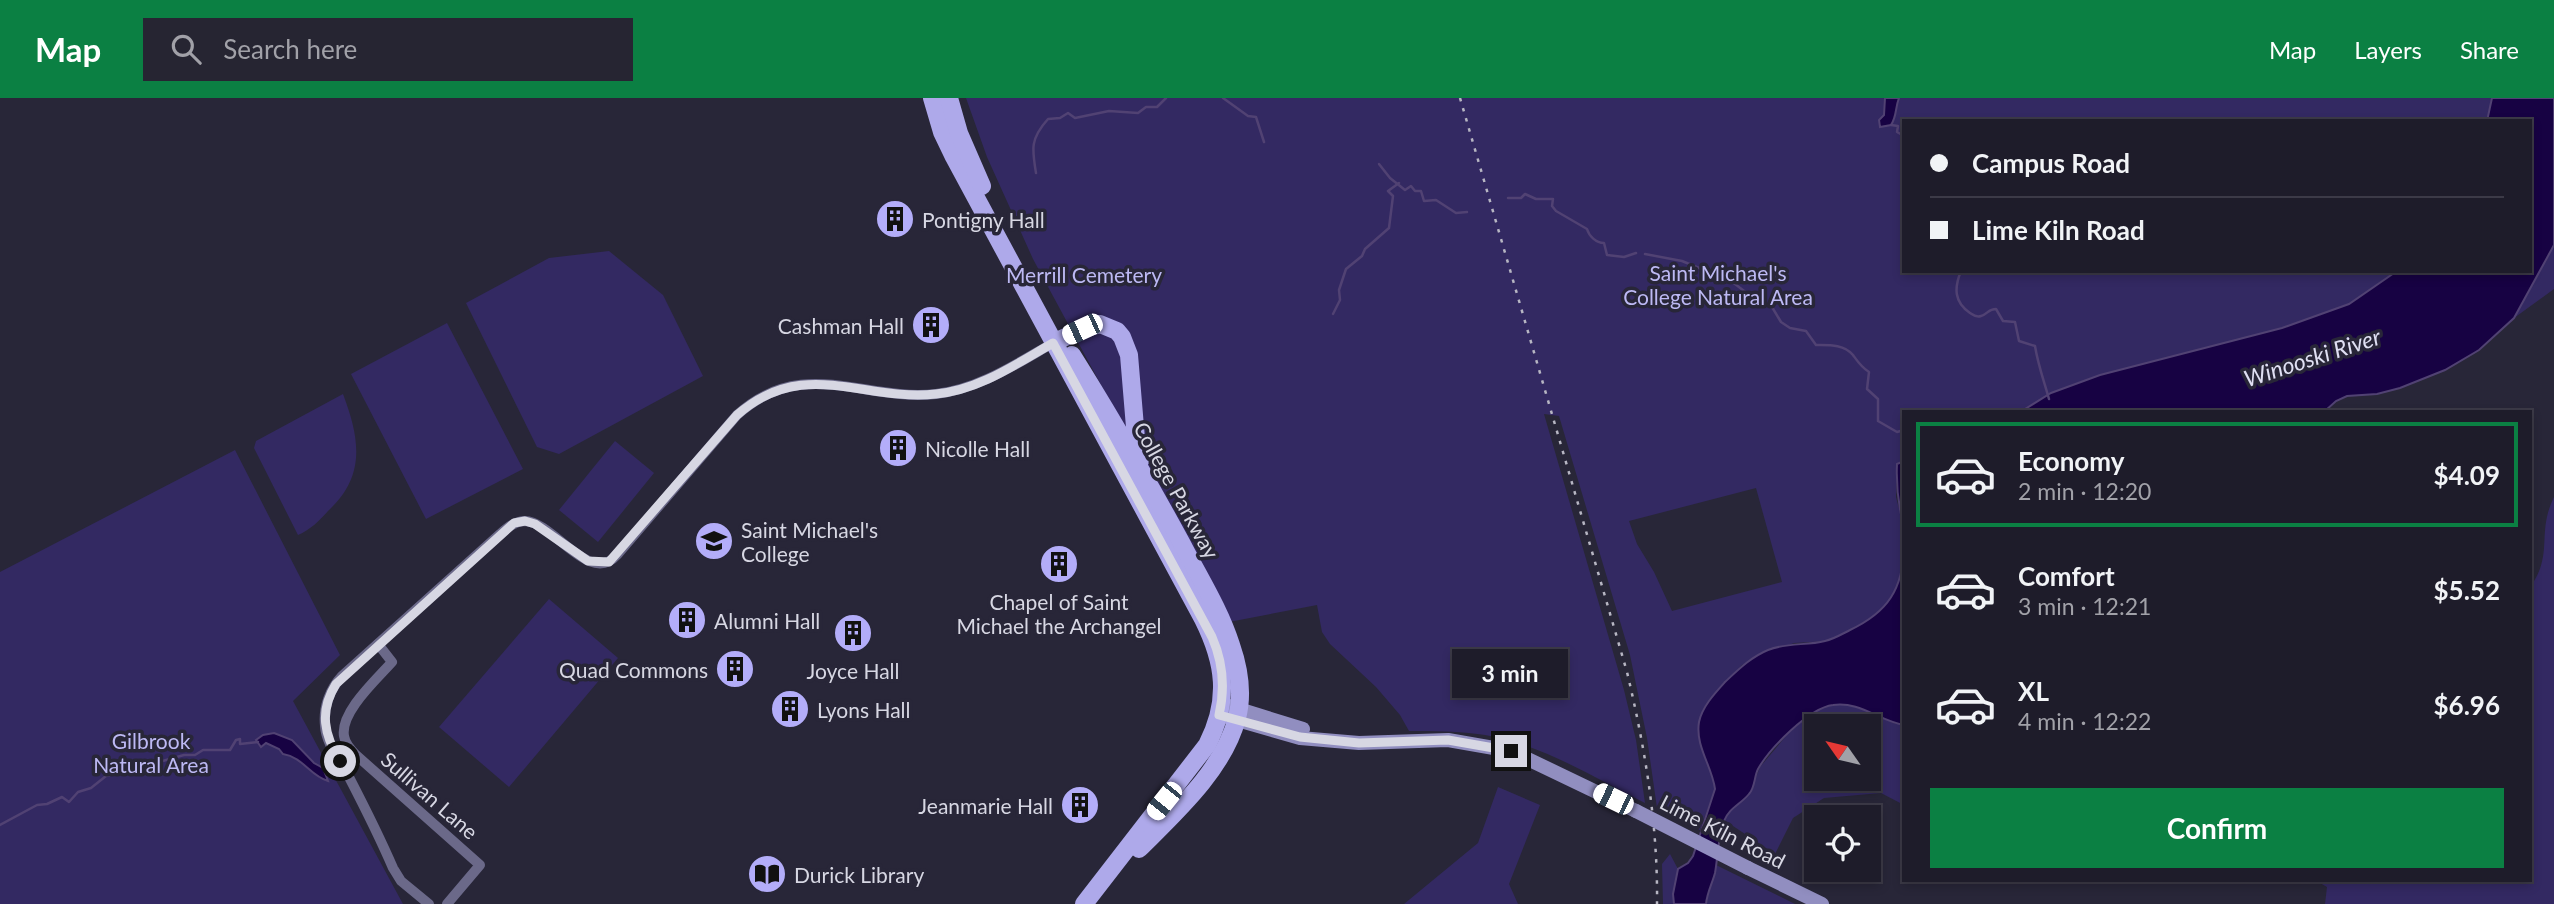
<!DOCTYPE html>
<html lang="en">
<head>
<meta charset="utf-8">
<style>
	body { margin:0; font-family:Lato,sans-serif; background:#262532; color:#f1f3f6; height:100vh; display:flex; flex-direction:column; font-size:26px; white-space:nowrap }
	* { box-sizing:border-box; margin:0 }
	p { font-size:23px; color:#a1a1a8 }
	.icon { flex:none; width:38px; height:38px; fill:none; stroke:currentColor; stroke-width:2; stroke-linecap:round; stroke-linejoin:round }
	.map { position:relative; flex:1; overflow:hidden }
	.details { position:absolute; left:1902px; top:312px; width:630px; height:472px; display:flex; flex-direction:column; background:#1e1c2a; border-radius:0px; box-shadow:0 4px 10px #0003,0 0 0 2px #3c3a47 }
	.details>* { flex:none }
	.banner { position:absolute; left:1902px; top:21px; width:630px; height:154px; border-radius:0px; box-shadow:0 4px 10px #0003,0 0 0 2px #3c3a47; display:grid; align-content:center; height:154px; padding:0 28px; background:#1e1c2a }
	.needle { width:46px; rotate:304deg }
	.fabs { position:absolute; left:1804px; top:616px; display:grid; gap:14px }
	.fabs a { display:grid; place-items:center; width:77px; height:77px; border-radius:0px; background:#1e1c2a; box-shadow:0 4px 10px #0003,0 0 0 2px #3c3a47; font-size:35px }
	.end { position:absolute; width:32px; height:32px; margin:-16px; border:9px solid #d7d7e3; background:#111; box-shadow:0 0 0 4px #111 }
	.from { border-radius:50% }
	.bubble { position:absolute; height:49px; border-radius:0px; background:#1e1c2a; box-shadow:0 4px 10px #0003,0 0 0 2px #3c3a47; font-size:23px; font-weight:700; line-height:49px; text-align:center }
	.car { position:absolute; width:21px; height:42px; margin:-21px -10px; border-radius:9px; box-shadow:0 0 5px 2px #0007; background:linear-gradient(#fff 24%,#345 0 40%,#fff 0 76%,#345 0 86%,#fff 0) }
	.banner b { display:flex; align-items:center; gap:24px; height:66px; font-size:26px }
	.banner b+b { border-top:2px solid #3c3a47 }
	.banner i { width:18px; height:18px; background:#f1f3f6 }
	ul { padding:12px 0 0; list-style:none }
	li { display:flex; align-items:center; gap:21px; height:105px; margin:0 14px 10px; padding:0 14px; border:4px solid transparent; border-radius:0px }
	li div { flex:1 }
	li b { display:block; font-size:26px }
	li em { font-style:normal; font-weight:700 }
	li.selected { border-color:#0b8043 }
	li>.icon { width:63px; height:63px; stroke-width:1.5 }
	.primary-button { display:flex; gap:14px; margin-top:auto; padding:14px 28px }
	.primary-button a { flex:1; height:80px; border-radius:0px; background:#0b8043; color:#fff; font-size:28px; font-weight:700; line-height:80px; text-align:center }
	header { display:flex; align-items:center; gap:42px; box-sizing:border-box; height:98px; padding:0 35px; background:#0b8043; color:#fff }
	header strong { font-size:33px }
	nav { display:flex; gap:38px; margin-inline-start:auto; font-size:24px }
	.search { width:490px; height:63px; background:#262532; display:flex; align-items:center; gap:18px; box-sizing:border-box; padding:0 24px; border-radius:0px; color:#a1a1a8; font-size:26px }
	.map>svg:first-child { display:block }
</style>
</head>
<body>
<header>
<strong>Map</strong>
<div class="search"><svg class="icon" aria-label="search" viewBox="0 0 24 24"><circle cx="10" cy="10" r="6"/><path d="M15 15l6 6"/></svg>Search here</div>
<nav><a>Map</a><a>Layers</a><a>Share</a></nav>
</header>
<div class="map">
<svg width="2554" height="806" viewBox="0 0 2554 806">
	<rect width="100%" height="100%" fill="#282638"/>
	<g fill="#332962" fill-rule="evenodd">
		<path d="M966 0H2492L2487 23H1904V173H2397L2349 206 2282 230 2051 295 2022 313H1904V363L1897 366 1896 399 1904 429V466L1893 499 1881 512 1863 526 1829 543 1794 545 1742 567 1722 588 1705 608 1704 657 1713 679 1715 691 1700 732 1657 710 1647 640 1630 557 1559 318 1544 316 1624 592 1636 642 1645 705C1594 680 1542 646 1485 637 1460 633 1434 633 1409 633L1400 617 1376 589 1330 546 1322 534 1317 507 1229 524 1033 161 987 59ZM1756 390 1782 484 1672 513 1654 474 1637 446 1629 423Z"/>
		<path d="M2554 147V191L2514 220Z"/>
		<path d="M609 153 663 197 703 278 559 356 537 349 466 205 549 160Z"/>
		<path d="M447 225 523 371 426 421 351 276Z"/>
		<path d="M343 296C360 341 366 378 328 413 319 423 310 432 298 437L254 350 256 343Z"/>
		<path d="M615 343 654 375 598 444 559 412Z"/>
		<path d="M235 352 340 557 293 603 403 806H0V474Z"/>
		<path d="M2554 399V806H2325L2327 789 2315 782H2530L2531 488C2554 454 2536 436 2554 399Z"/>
		<path d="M549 501 618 560 509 689 439 629Z"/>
		<path d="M1837 606 1857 608 1893 625 1904 627V707L1881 695 1824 700 1793 720 1775 756 1724 722 1734 708 1749 697 1760 669 1786 638 1811 615 1821 609ZM1816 628H1869V681H1816Z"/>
		<path d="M1498 689 1540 707 1509 786 1518 806H1404L1478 745Z"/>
		<path d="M1670 756 1678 771 1673 796 1674 806H1663L1662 766Z"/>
		<path d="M1716 767 1795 806H1706Z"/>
	</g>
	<g fill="#170243" stroke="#514273" stroke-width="2">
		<path d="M1885 0H1899C1895 10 1897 18 1891 27L1880 29 1879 22 1884 17Z"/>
		<path d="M2492 0H2554V147L2514 220 2479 252 2445 272 2400 290 2377 296 2347 298 2336 303 2325 313H2022L2051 295 2100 277 2282 230 2349 206 2397 173H2530V23H2487Z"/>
		<path d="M1904 363V429C1898 407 1896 389 1897 366Z"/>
		<path d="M1904 449V627C1879 623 1860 603 1833 607 1809 610 1770 650 1758 671 1754 679 1755 690 1749 696 1741 706 1729 710 1724 723 1718 739 1718 758 1715 775 1712 786 1707 795 1706 806H1674L1673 796 1678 771 1688 765 1693 758 1715 691C1712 668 1695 648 1699 624 1702 609 1715 595 1725 584 1738 572 1751 559 1768 552 1788 544 1806 548 1825 543 1834 541 1842 536 1850 532 1888 514 1903 491 1904 449Z"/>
		<path d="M274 635 292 642 314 665 323 670 328 683C310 678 303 659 283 656L279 651 266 645 261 649 256 642 263 637Z"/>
	</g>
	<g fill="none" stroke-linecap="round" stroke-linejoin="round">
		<g stroke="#514273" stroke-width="2.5">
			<path d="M1223 0 1248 18 1256 19 1264 44"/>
			<path d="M1891 27 1898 28 1897 34 1904 38V46"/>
			<path d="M1379 66 1390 80 1405 92 1411 88 1415 93H1421L1424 103 1436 102 1456 115 1467 114"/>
			<path d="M1036 75C1032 51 1030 41 1048 21L1060 20 1068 15 1075 20 1109 13 1138 15 1146 9H1157L1166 0"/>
			<path d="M1508 100H1521L1525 96 1536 101H1553L1552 108 1556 113 1587 131C1589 138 1596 145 1604 145L1607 157 1624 159 1636 155"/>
			<path d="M1645 156 1682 163 1731 183 1756 202 1772 209 1781 224 1790 230 1806 233 1816 247C1829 247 1844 246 1853 257 1858 264 1861 269 1869 274L1867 291 1878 301V323L1897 334 1904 332"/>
			<path d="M1961 173C1954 190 1954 204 1970 215 1973 217 1976 220 1981 218 1988 216 1988 211 1996 211L2003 223 2015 224 2019 243 2035 248C2038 267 2044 283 2049 301"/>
			<path d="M1333 216 1340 202 1339 192 1346 171 1362 158 1365 151 1389 130 1393 98 1388 93 1399 85"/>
			<path d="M0 727 37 707 47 706 62 699 69 704 78 694 91 690 106 678 124 673 142 672 159 664 184 657H195L203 652H230L236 642 240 641V646L258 644"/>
		</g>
		<g stroke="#6b6989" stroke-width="10">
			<path d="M378 546 392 564C377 581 340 614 344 638 345 645 351 652 356 657L480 767 447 806"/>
			<path d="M429 806 401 783 393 770C380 740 365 710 350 681 342 664 326 647 325 628 323 609 330 591 342 578L500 436C507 430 515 423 525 423 554 424 589 488 617 457L737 317C803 257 864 304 936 296 979 291 1016 266 1053 245"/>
		</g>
		<g stroke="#918ec0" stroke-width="14">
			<path d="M1229 608 1303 631"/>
			<path d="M1227 619 1300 640 1359 645 1448 642 1511 653 1636 713"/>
			<path d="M1748 770 1822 806"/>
		</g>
		<g stroke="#aea9ea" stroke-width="18">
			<path d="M932 0 942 34 954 59 1203 521C1225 565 1230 602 1207 647L1084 806"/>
			<path d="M949 0 959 35 982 88"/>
			<path d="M1053 245 1082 231 1100 226 1117 233 1122 239 1129 257 1136 341 1140 363"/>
			<path d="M1072 257C1111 319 1147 382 1182 446 1199 479 1220 512 1231 547 1239 570 1243 597 1237 620 1224 671 1175 715 1139 751"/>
		</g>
		<path stroke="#b7b6c3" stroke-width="2.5" stroke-dasharray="3.5 7" stroke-linecap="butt" d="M1460 0 1627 574C1645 650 1658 727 1657 806"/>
		<path stroke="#918ec0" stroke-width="14" d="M1636 713 1748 770"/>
	</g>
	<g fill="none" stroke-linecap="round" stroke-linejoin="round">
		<path stroke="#d7d7e3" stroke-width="9" d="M340 663C324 637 319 613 336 586L514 425 525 423 535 426 588 463 609 464 737 317C804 258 863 304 936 296 979 292 1016 266 1053 245L1212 539C1223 564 1225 591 1219 617L1300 639 1359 645 1448 642 1511 653"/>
	</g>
	<defs>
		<symbol id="building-disc" viewBox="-11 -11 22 22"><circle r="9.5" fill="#b3adf9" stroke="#282638"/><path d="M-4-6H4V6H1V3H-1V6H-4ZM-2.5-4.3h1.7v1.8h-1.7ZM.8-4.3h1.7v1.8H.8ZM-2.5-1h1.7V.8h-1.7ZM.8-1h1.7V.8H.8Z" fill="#111"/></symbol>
		<symbol id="university-disc" viewBox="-11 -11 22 22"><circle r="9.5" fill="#b3adf9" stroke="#282638"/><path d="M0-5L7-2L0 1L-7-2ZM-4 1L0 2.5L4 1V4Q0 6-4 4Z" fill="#111"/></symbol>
		<symbol id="library-disc" viewBox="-11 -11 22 22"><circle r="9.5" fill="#b3adf9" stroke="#282638"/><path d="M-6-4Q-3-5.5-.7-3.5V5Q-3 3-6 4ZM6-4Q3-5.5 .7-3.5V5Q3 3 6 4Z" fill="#111"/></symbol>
	</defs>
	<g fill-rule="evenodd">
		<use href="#building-disc" x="873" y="99" width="44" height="44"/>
		<use href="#building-disc" x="909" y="205" width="44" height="44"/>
		<use href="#building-disc" x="876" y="328" width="44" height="44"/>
		<use href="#university-disc" x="692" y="421" width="44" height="44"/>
		<use href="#building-disc" x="1037" y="444" width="44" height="44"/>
		<use href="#building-disc" x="665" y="500" width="44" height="44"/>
		<use href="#building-disc" x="831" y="513" width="44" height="44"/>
		<use href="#building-disc" x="713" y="549" width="44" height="44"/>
		<use href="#building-disc" x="768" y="589" width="44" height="44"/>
		<use href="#building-disc" x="1058" y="685" width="44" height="44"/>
		<use href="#library-disc" x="745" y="754" width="44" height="44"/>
	</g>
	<g text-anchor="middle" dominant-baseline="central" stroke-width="7" stroke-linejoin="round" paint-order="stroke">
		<g font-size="21" fill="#d7d7e3" stroke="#282638" text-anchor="start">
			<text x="922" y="121">Pontigny Hall</text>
			<text x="904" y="227" text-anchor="end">Cashman Hall</text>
			<text x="925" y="350">Nicolle Hall</text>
			<text x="741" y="431">Saint Michael's<tspan x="741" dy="24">College</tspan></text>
			<text x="1059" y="503" text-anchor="middle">Chapel of Saint<tspan x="1059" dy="24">Michael the Archangel</tspan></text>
			<text x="714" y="522">Alumni Hall</text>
			<text x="708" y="571" text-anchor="end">Quad Commons</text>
			<text x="853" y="572" text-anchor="middle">Joyce Hall</text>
			<text x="817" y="611">Lyons Hall</text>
			<text x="1053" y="707" text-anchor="end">Jeanmarie Hall</text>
			<text x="794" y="776">Durick Library</text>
		</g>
		<g font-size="21" fill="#bdb9f4" stroke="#282638">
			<text x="1718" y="174">Saint Michael's<tspan x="1718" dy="24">College Natural Area</tspan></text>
			<text x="1084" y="176">Merrill Cemetery</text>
			<text x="151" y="642">Gilbrook<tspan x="151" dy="24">Natural Area</tspan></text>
		</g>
		<g font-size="21" fill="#d7d7e3" stroke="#282638">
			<text transform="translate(1177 392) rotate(61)">College Parkway</text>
			<text transform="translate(430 697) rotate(41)">Sullivan Lane</text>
			<text transform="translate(1723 733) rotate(27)">Lime Kiln Road</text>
		</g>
		<g font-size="23" font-style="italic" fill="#e0e0f4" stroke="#282638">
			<text transform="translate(2312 259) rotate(-18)">Winooski River</text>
		</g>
	</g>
</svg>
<div class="fabs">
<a><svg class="needle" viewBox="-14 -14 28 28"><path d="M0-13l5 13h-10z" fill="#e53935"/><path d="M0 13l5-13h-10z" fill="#a1a1a8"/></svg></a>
<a><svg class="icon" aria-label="locate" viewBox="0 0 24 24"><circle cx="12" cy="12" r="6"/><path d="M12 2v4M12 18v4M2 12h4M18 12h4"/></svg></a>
</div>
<i class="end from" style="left:340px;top:663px"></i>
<i class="end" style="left:1511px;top:653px"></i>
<div class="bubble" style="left:1452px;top:551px;width:116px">3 min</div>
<i class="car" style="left:1082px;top:231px;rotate:245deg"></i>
<i class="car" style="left:1613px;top:701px;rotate:296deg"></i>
<i class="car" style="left:1164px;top:703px;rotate:219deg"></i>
<div class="banner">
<b><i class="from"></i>Campus Road</b>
<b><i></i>Lime Kiln Road</b>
</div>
<section class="details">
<ul>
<li class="selected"><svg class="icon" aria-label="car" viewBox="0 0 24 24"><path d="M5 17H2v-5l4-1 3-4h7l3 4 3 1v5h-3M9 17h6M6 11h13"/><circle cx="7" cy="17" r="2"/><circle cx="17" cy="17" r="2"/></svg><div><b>Economy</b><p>2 min · 12:20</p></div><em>$4.09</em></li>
<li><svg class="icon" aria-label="car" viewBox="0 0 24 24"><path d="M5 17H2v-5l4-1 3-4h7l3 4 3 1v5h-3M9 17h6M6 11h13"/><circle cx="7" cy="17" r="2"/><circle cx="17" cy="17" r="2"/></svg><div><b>Comfort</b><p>3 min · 12:21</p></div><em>$5.52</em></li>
<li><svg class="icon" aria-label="car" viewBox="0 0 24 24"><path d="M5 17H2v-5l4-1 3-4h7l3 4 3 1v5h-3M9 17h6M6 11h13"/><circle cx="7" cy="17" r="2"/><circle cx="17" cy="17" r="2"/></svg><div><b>XL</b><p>4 min · 12:22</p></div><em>$6.96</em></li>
</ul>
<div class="primary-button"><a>Confirm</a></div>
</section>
</div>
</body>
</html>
